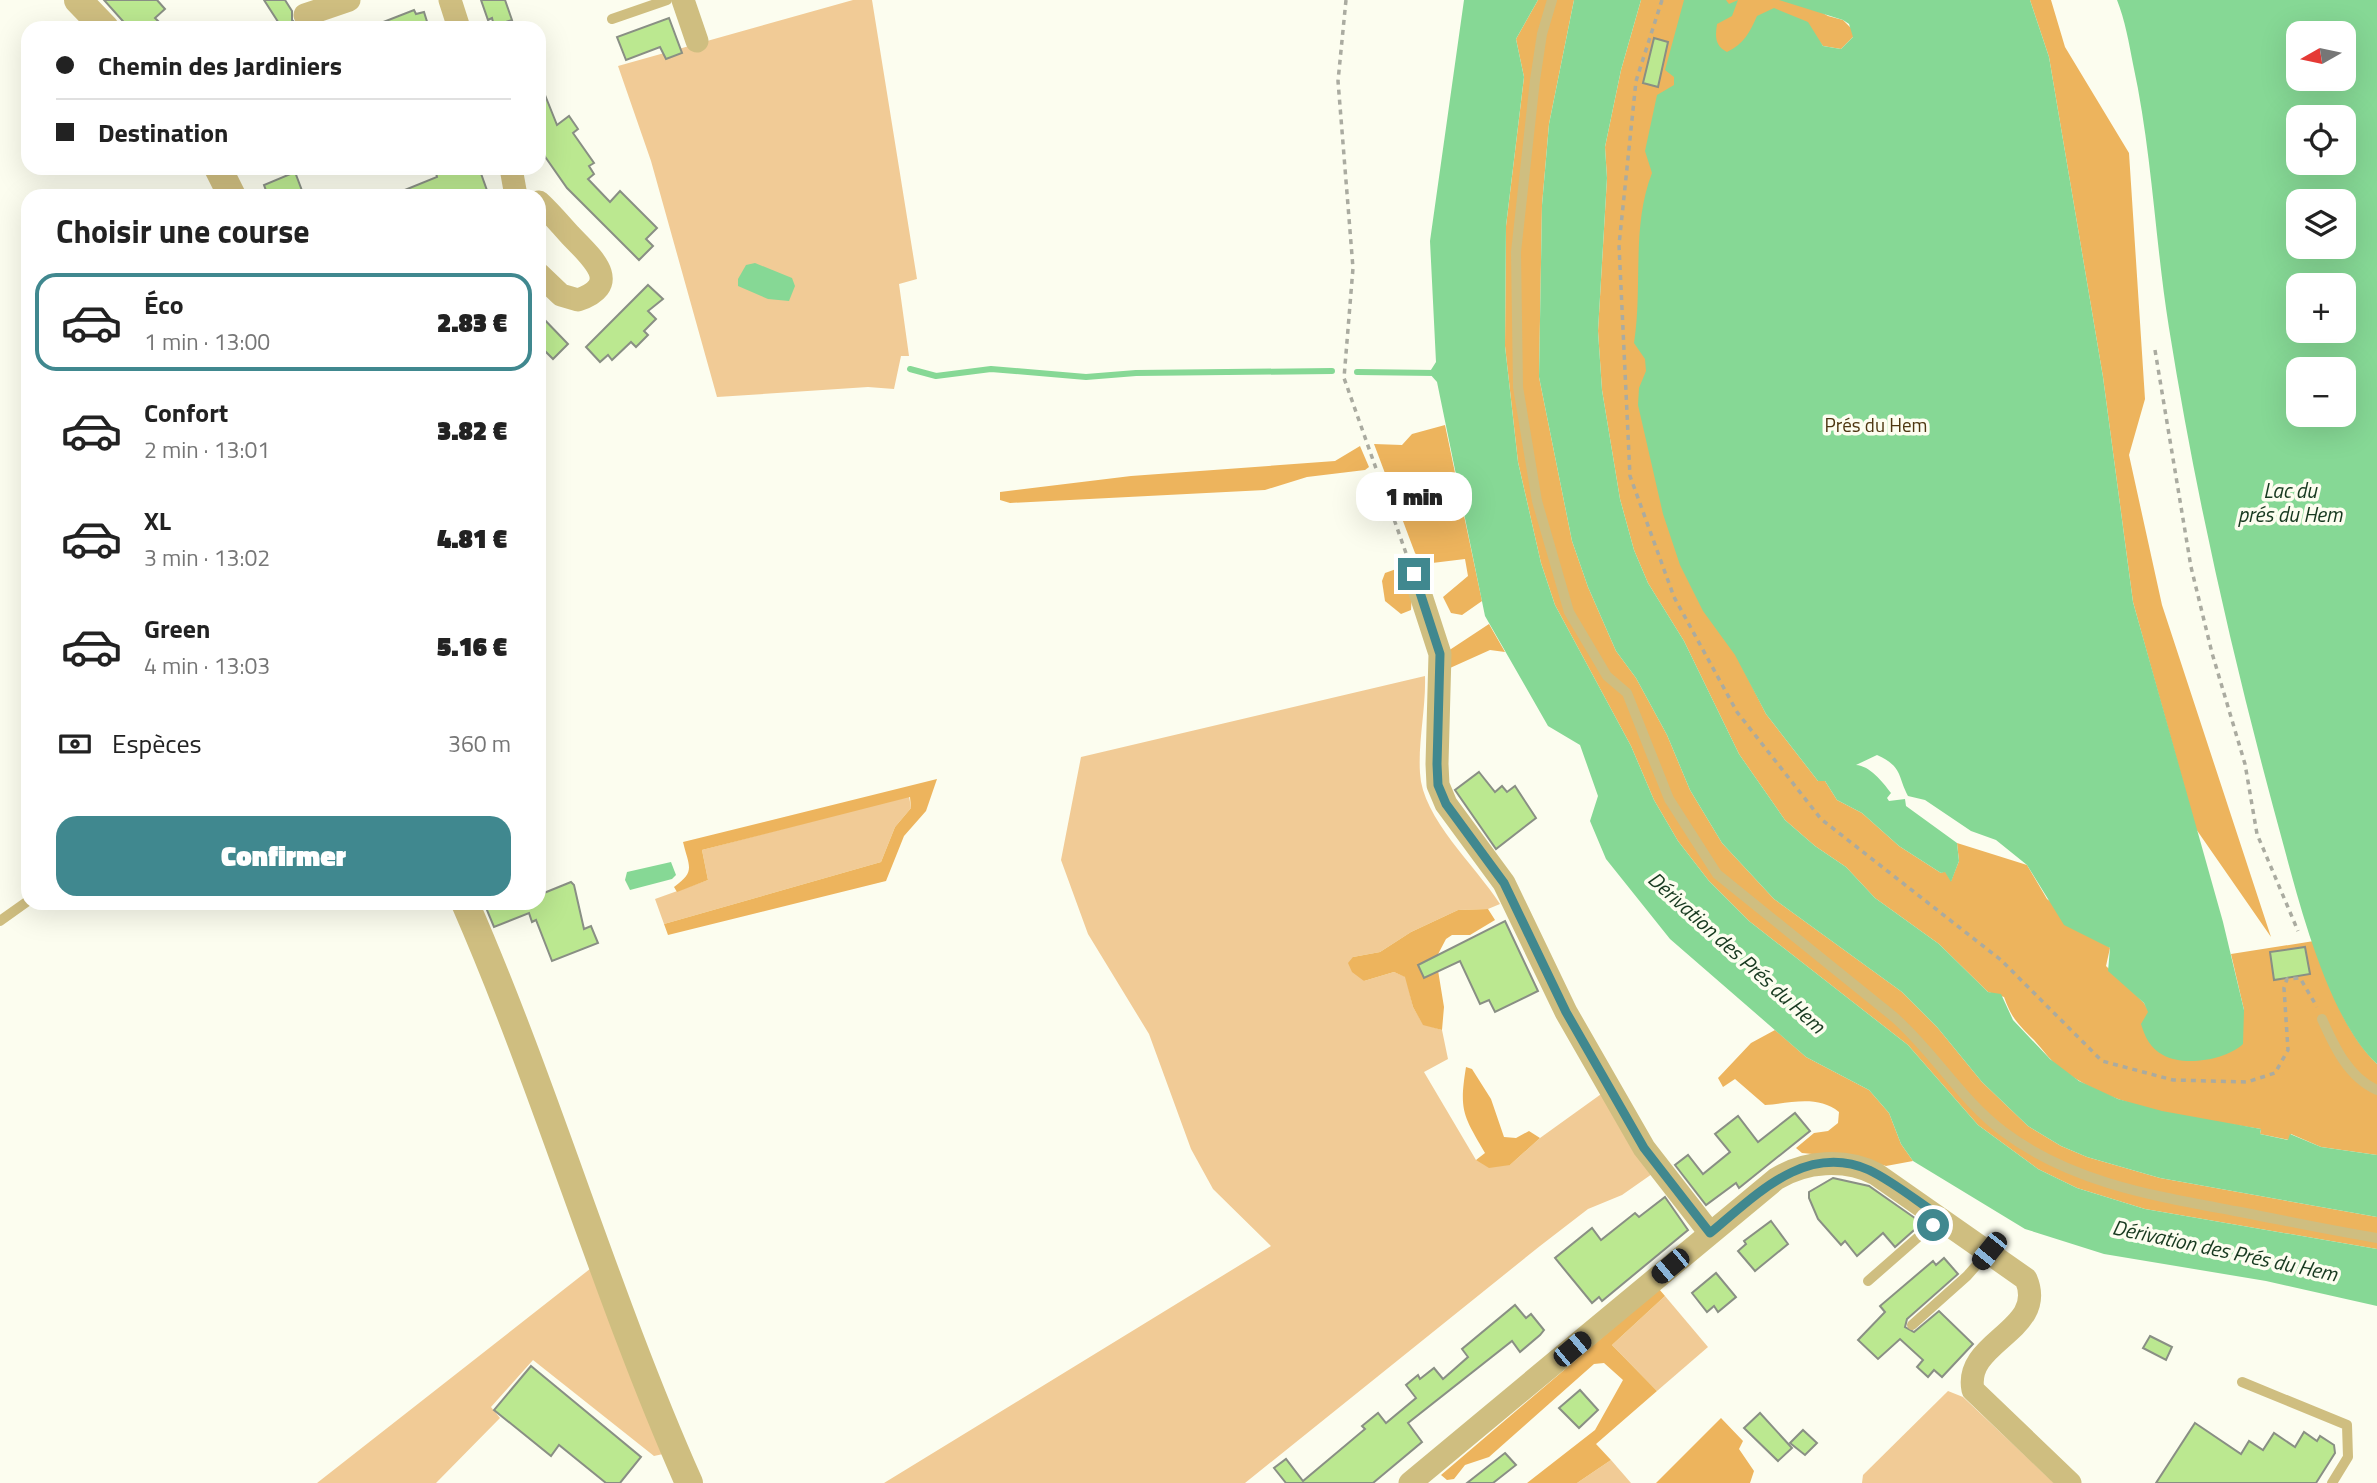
<!DOCTYPE html>
<html lang="fr">
<head>
<meta charset="utf-8">
<style>
	body { margin:0; font-family:"Titillium Web",sans-serif; background:#f2f2f2; color:#222; height:100vh; display:flex; flex-direction:column; font-size:26px; white-space:nowrap }
	* { box-sizing:border-box; margin:0 }
	p { font-size:23px; color:#767676 }
	.icon { flex:none; width:38px; height:38px; fill:none; stroke:currentColor; stroke-width:2; stroke-linecap:round; stroke-linejoin:round }
	.map { position:relative; flex:1; overflow:hidden }
	.details { position:absolute; left:21px; top:189px; width:525px; height:721px; display:flex; flex-direction:column; background:#fff; border-radius:21px; box-shadow:0 7px 28px #0002 }
	.details>* { flex:none }
	.banner { position:absolute; left:21px; top:21px; width:525px; height:154px; border-radius:21px; box-shadow:0 7px 28px #0002; display:grid; align-content:center; height:154px; padding:0 35px; background:#fff }
	.needle { width:46px; rotate:261deg }
	.controls { position:absolute; left:2286px; top:21px; display:grid; gap:14px }
	.controls a { display:grid; place-items:center; width:70px; height:70px; border-radius:14px; background:#fff; box-shadow:0 7px 28px #0002; font-size:35px }
	.end { position:absolute; width:32px; height:32px; margin:-16px; border:9px solid #40888f; background:#fff; box-shadow:0 0 0 4px #fff }
	.from { border-radius:50% }
	.bubble { position:absolute; height:49px; border-radius:21px; background:#fff; box-shadow:0 7px 28px #0002; font-size:23px; font-weight:800; line-height:49px; text-align:center }
	.car { position:absolute; width:21px; height:42px; margin:-21px -10px; border-radius:9px; box-shadow:0 0 5px 2px #0007; background:linear-gradient(#222 24%,#8ab4d8 0 40%,#222 0 76%,#8ab4d8 0 86%,#222 0) }
	.banner b { display:flex; align-items:center; gap:24px; height:66px; font-size:26px }
	.banner b+b { border-top:2px solid #e0e0e0 }
	.banner i { width:18px; height:18px; background:#222 }
	ul { padding:0; list-style:none }
	li { display:flex; align-items:center; gap:21px; height:98px; margin:0 14px 10px; padding:0 21px; border:4px solid transparent; border-radius:21px }
	li div { flex:1 }
	li b { display:block; font-size:26px }
	li em { font-style:normal; font-weight:800 }
	li.active { border-color:#40888f }
	li>.icon { width:63px; height:63px; stroke-width:1.5 }
	h2 { padding:0 35px; font-size:32px; line-height:84px }
	.pay { display:flex; align-items:center; gap:18px; height:77px; padding:0 35px; font-size:26px }
	.pay p { margin-inline-start:auto }
	.primary-button { display:flex; gap:14px; margin-top:auto; padding:14px 35px }
	.primary-button a { flex:1; height:80px; border-radius:21px; background:#40888f; color:#fff; font-size:28px; font-weight:800; line-height:80px; text-align:center }
	.map>svg:first-child { display:block }
</style>
</head>
<body>
<div class="map">
<svg width="2377" height="1483" viewBox="0 0 2377 1483">
	<rect width="100%" height="100%" fill="#fcfdef"/>
	<g fill="#f1cb96">
		<path d="M853 0H872L917 279 899 284 909 356H901L894 389 868 387 717 397 651 161 618 66Z"/>
		<path d="M1425 676C1426 708 1418 741 1420 773 1422 818 1476 866 1500 904L1488 909 1458 910 1411 932 1380 952 1353 957 1364 981 1394 972 1406 977 1413 1007 1423 1024 1442 1030 1448 1059 1424 1072 1476 1160 1510 1165 1540 1138 1604 1092 1652 1174 1622 1195 1588 1209 1540 1246 1245 1483H884L1271 1246 1213 1189 1191 1149 1149 1034 1088 934 1061 860 1081 757Z"/>
		<path d="M909 796 911 808 895 827 881 862 664 924 655 899 708 880 702 850Z"/>
		<path d="M595 1265 663 1454 654 1456 533 1360 491 1407 500 1418 436 1483H317Z"/>
		<path d="M1665 1296 1708 1347 1657 1391 1612 1345Z"/>
		<path d="M1948 1391 1963 1397 2054 1483H1862L1863 1475Z"/>
		<path d="M1611 1460 1631 1483H1577Z"/>
	</g>
	<g fill="#edb45d">
		<path d="M1538 0H1574L1549 124 1542 205 1539 377 1572 541 1588 587 1616 651 1636 678 1667 735 1690 790 1722 843 1774 899 1902 992 1937 1027 1982 1082 2028 1126 2061 1146 2087 1157 2160 1178 2377 1217V1249L2145 1209 2077 1188 2038 1169 1978 1125 1908 1045 1749 921 1709 881 1678 841 1654 800 1631 746 1555 605 1541 563 1518 462 1505 346 1506 226 1524 77 1516 39Z"/>
		<path d="M1641 0H1800L1828 16 1843 20 1853 30V37L1841 49 1823 46 1812 32 1794 592 1736 655 1766 714 1818 781H1825L1837 800 1862 813 1899 846 1941 873 1945 871 1951 881 1959 861 1957 843 2027 865 2047 899 2110 948 2106 966 2144 1003 2149 1012 2244 1010 2231 954 2314 941C2329 985 2343 1030 2377 1064V1155L2321 1147 2291 1134 2289 1140 2260 1134 2261 1129C2195 1118 2119 1111 2064 1071 2052 1063 2044 1051 2034 1040 2018 1024 2012 1019 2004 997L1988 992 1939 944 1875 898 1846 867 1815 846 1785 820 1739 754 1684 641 1648 583 1634 550 1620 499 1602 390 1598 331 1607 178 1605 147 1621 70Z"/>
		<path d="M2030 0H2051L2065 47 2129 153 2145 399 2129 455 2162 605 2271 937 2196 829 2133 602 2103 377 2073 199 2049 57Z"/>
		<path d="M1445 425 1482 601 1462 615 1451 613 1443 597 1468 576 1465 559 1424 564 1415 553 1374 444 1402 445 1412 434Z"/>
		<path d="M1360 446 1369 467 1365 470 1307 477 1265 490 1010 503 1000 500V492L1131 476 1335 461Z"/>
		<path d="M1399 568 1412 593 1411 610 1401 614 1385 601 1382 581 1385 573Z"/>
		<path d="M1489 624 1505 652 1490 650 1450 668 1445 653Z"/>
		<path d="M937 779 926 811 904 836 886 881 668 935 664 924 881 862 895 827 911 808 910 797 702 850 708 880 677 892 674 887C696 871 689 867 683 842Z"/>
		<path d="M1488 909 1495 920 1470 935H1452L1446 939 1436 958 1444 1007 1442 1030 1423 1025 1413 1007 1405 977 1394 972 1364 981 1352 972 1348 963 1353 957 1380 952 1411 932 1458 910Z"/>
		<path d="M1775 1030 1806 1057 1869 1090 1889 1113 1901 1144 1913 1161 1886 1166 1863 1159 1802 1153 1796 1148 1814 1133 1828 1131 1838 1123 1839 1112C1818 1095 1791 1103 1765 1105L1735 1079 1723 1087 1718 1078 1751 1043Z"/>
		<path d="M1466 1067 1472 1069 1491 1099 1504 1137 1516 1138 1529 1131 1540 1138 1510 1165 1489 1168 1476 1160 1485 1153C1463 1115 1459 1111 1466 1067Z"/>
		<path d="M1659 1289 1665 1296 1612 1345 1657 1391 1596 1444 1611 1460 1577 1483H1527L1595 1430 1623 1380 1604 1363 1594 1364 1489 1457 1465 1465 1454 1479 1447 1480 1441 1475Z"/>
		<path d="M1721 1418 1743 1441 1739 1449 1754 1471 1750 1483H1656Z"/>
	</g>
	<g fill="#86d895" fill-rule="evenodd">
		<path d="M1464 0H1538L1516 39 1524 77 1506 226 1505 346 1518 462 1541 563 1555 605 1631 746 1654 800 1678 841 1709 881 1749 921 1908 1045 1978 1125 2038 1169 2077 1188 2145 1209 2377 1249V1306L2266 1281 2104 1254 2025 1229 1913 1161 1901 1144 1889 1113 1869 1090 1806 1057 1670 939 1606 859 1590 821 1598 796 1580 745 1548 726 1485 616 1437 382 1429 373 1436 362 1430 241Z"/>
		<path d="M1574 0H1641L1621 70 1605 147 1607 178 1598 331 1602 390 1620 499 1634 550 1648 583 1684 641 1739 754 1785 820 1815 846 1846 867 1875 898 1939 944 1988 992 2001 994 2013 1020 2050 1059 2079 1081 2118 1099 2162 1111 2261 1129 2260 1134 2288 1140 2290 1134 2321 1147 2377 1155V1217L2160 1178 2087 1157 2061 1146 2028 1126 1982 1082 1937 1027 1902 992 1774 899 1722 843 1690 790 1667 735 1636 678 1616 651 1588 587 1572 541 1539 377 1542 205 1549 124Z"/>
		<path d="M1684 0H1726L1729 4 1738 0 1732 16 1717 24C1715 37 1715 46 1727 52 1744 44 1750 32 1757 16L1774 8 1808 22 1823 46 1841 49 1853 37 1849 24 1843 20 1779 0H2030L2049 57 2073 199 2103 377 2133 602 2223 922 2244 1010 2243 1044C2226 1060 2184 1067 2163 1055 2150 1048 2145 1037 2141 1024L2148 1012 2144 1003 2108 971 2110 948 2064 925 2027 865 1996 840 1971 831 1925 800 1908 796C1897 775 1903 767 1877 755L1856 765C1870 766 1882 781 1891 793L1887 798 1889 801 1905 799 1906 806 1957 843 1959 861 1951 882 1945 872 1941 873 1899 846 1862 813 1837 800 1825 781H1818L1766 714 1735 655 1703 611 1680 565 1663 514 1638 405 1639 388 1646 371 1645 359 1634 343C1643 287 1631 227 1652 173L1645 151 1657 95 1674 85V77L1665 70Z"/>
		<path d="M2117 0H2377V1064C2330 1021 2301 910 2284 847 2237 676 2197 504 2169 328 2155 241 2152 151 2133 64 2129 43 2125 20 2117 0ZM2343 33V79H2298V33ZM2343 117V163H2298V117ZM2343 201V247H2298V201ZM2343 285V331H2298V285ZM2343 369V415H2298V369Z"/>
		<path d="M755 263 792 278 795 286 789 301 768 299 738 286V279L746 265Z"/>
		<path d="M671 862 676 875 672 879 630 890 625 880 627 872Z"/>
	</g>
	<g fill="none" stroke-linecap="round" stroke-linejoin="round">
		<g stroke="#86d895" stroke-width="6">
			<path d="M910 369 936 376 991 369 1086 377 1136 373 1332 371"/>
			<path d="M1357 372 1436 373"/>
		</g>
	</g>
	<g fill="#bbe890" stroke="#898f84" stroke-width="2">
		<path d="M104 0H157L165 9 155 18 165 28H129Z"/>
		<path d="M264 0H285L292 11V20L301 28H282Z"/>
		<path d="M481 0H505L512 20 494 26 492 18 488 20Z"/>
		<path d="M414 10 416 14 424 12 429 28H368Z"/>
		<path d="M669 18 682 53 666 59 660 47 626 60 617 37Z"/>
		<path d="M1654 38 1668 42 1658 87 1643 83Z"/>
		<path d="M539 80 557 125 569 116 578 129 573 133 594 163 589 166 594 174 588 179 610 202 620 191 657 228 646 239 653 246 639 260 567 188 539 148Z"/>
		<path d="M447 168H479L489 196H390L437 177 436 173Z"/>
		<path d="M295 172 304 196H268L264 185Z"/>
		<path d="M648 285 663 299 648 311 656 319 644 331 648 335 636 347 631 342 612 360 608 355 600 362 586 347Z"/>
		<path d="M539 314 568 344 553 359 539 345Z"/>
		<path d="M1479 772 1495 792 1502 786 1507 792 1515 786 1536 818 1496 849 1455 790Z"/>
		<path d="M571 882 574 885 584 929 591 926 598 943 552 961 536 920 532 922 529 913 494 927 484 903H539V895Z"/>
		<path d="M1505 921 1538 991 1495 1012 1489 1000 1480 1004 1460 961 1424 978 1418 965Z"/>
		<path d="M2305 947 2310 974 2274 980 2270 952Z"/>
		<path d="M1795 1113 1810 1131 1739 1188 1736 1183 1706 1205 1675 1165 1688 1155 1703 1174 1730 1152 1715 1134 1738 1116 1758 1142Z"/>
		<path d="M1833 1178 1869 1186 1922 1223 1895 1247 1883 1233 1857 1256 1845 1241 1841 1245 1818 1219 1809 1198V1192Z"/>
		<path d="M1665 1197 1688 1230 1602 1301 1599 1297 1592 1303 1555 1258 1592 1228 1601 1240 1635 1213 1639 1217Z"/>
		<path d="M1771 1221 1788 1244 1755 1271 1738 1251 1746 1244 1744 1241Z"/>
		<path d="M1944 1258 1958 1274 1907 1319 1905 1327 1914 1332 1939 1311 1973 1344 1942 1377 1934 1370 1928 1377 1917 1367 1923 1360 1900 1339 1878 1359 1858 1340 1885 1312 1880 1306 1933 1261 1936 1265Z"/>
		<path d="M1716 1273 1736 1297 1718 1312 1714 1306 1707 1312 1692 1293Z"/>
		<path d="M1515 1305 1526 1318 1531 1314 1544 1330 1540 1335 1520 1352 1512 1341 1408 1423 1422 1442 1373 1483H1286L1274 1468 1286 1459 1303 1481 1365 1429 1362 1426 1378 1413 1386 1423 1416 1398 1406 1385 1418 1375 1420 1379 1434 1368 1443 1379 1468 1357 1462 1349Z"/>
		<path d="M2150 1336 2172 1347 2166 1360 2143 1348Z"/>
		<path d="M531 1366 641 1457 620 1483H606L559 1445 551 1456 494 1410Z"/>
		<path d="M1580 1390 1598 1410 1579 1428 1559 1408Z"/>
		<path d="M1760 1413 1792 1448 1778 1461 1744 1428Z"/>
		<path d="M2195 1423 2241 1454 2249 1441 2263 1450 2274 1433 2295 1447 2304 1432 2317 1441 2320 1436 2334 1445 2335 1453 2316 1483H2156Z"/>
		<path d="M1803 1430 1817 1443 1805 1455 1790 1443Z"/>
		<path d="M1505 1453 1516 1465 1493 1483H1467Z"/>
	</g>
	<g fill="none" stroke-linecap="round" stroke-linejoin="round">
		<g stroke="#aaaba0" stroke-width="3.5" stroke-dasharray="5 5" stroke-linecap="butt">
			<path d="M1346 0 1338 81 1353 268 1344 378 1407 556"/>
			<path d="M1662 0 1636 81 1619 245 1630 476 1674 597 1737 712 1821 819 2001 960 2102 1061 2173 1080 2247 1082 2275 1073 2288 1050 2284 988 2287 979 2300 978 2317 1007"/>
			<path d="M2155 350 2191 567 2212 653 2245 764 2257 834 2298 931"/>
		</g>
		<g stroke="#cfbe80" stroke-width="10">
			<path d="M1552 0 1542 34 1535 80 1516 252 1518 387 1537 501 1569 612 1607 676 1627 693 1669 799 1717 874 1894 1017C1934 1052 1961 1100 2004 1132 2072 1183 2155 1196 2235 1211 2282 1220 2329 1230 2377 1238"/>
			<path d="M612 19 667 0"/>
			<path d="M0 921 28 901"/>
			<path d="M2322 1019C2334 1046 2348 1077 2377 1090"/>
			<path d="M1868 1281 1940 1218"/>
			<path d="M1912 1325 1967 1276 1989 1251"/>
			<path d="M2242 1382 2347 1425 2348 1457 2332 1483"/>
		</g>
		<g stroke="#cfbe80" stroke-width="23">
			<path d="M450 0 459 28"/>
			<path d="M683 0 697 41"/>
			<path d="M305 15 349 0"/>
			<path d="M511 168 516 196"/>
			<path d="M539 202C550 212 560 224 570 235 591 257 624 284 578 300L561 295 539 274"/>
			<path d="M1414 574 1440 654 1437 764 1438 785 1446 804 1504 883 1566 1012 1644 1148 1710 1233"/>
			<path d="M1410 1483 1776 1179C1805 1161 1845 1158 1876 1174L2026 1279C2048 1331 1963 1341 1973 1390L2070 1483"/>
		</g>
		<g stroke="#cfbe80" stroke-width="28">
			<path d="M78 0 105 28"/>
			<path d="M218 168 232 196"/>
			<path d="M465 903C548 1093 605 1294 689 1483"/>
		</g>
	</g>
	<g fill="none" stroke-linecap="round" stroke-linejoin="round">
		<path stroke="#40888f" stroke-width="9" d="M1414 574 1440 654 1437 764 1438 785 1446 804 1504 883 1566 1012 1644 1148 1710 1233C1755 1196 1805 1142 1869 1170 1894 1182 1918 1202 1941 1217L1933 1225"/>
	</g>
	<g text-anchor="middle" dominant-baseline="central" stroke-width="7" stroke-linejoin="round" paint-order="stroke">
		<g font-size="19" fill="#4d3610" stroke="#fcfdef">
			<text x="1876" y="424">Prés du Hem</text>
		</g>
		<g font-size="21" font-style="italic" fill="#17391f" stroke="#fcfdef">
			<text x="2290" y="490">Lac du<tspan x="2290" dy="24">prés du Hem</tspan></text>
			<text transform="translate(1737 952) rotate(42)">Dérivation des Prés du Hem</text>
			<text transform="translate(2225 1250) rotate(12)">Dérivation des Prés du Hem</text>
		</g>
	</g>
</svg>
<div class="controls">
<a><svg class="needle" viewBox="-14 -14 28 28"><path d="M0-13l5 13h-10z" fill="#e53935"/><path d="M0 13l5-13h-10z" fill="#767676"/></svg></a>
<a><svg class="icon" aria-label="locate" viewBox="0 0 24 24"><circle cx="12" cy="12" r="6"/><path d="M12 2v4M12 18v4M2 12h4M18 12h4"/></svg></a>
<a><svg class="icon" aria-label="layers" viewBox="0 0 24 24"><path d="M12 4l9 5-9 5-9-5zM3 14l9 5 9-5"/></svg></a>
<a>+</a>
<a>−</a>
</div>
<i class="end from" style="left:1933px;top:1225px"></i>
<i class="end" style="left:1414px;top:574px"></i>
<div class="bubble" style="left:1356px;top:472px;width:116px">1 min</div>
<i class="car" style="left:1989px;top:1251px;rotate:219deg"></i>
<i class="car" style="left:1670px;top:1266px;rotate:230deg"></i>
<i class="car" style="left:1572px;top:1349px;rotate:50deg"></i>
<div class="banner">
<b><i class="from"></i>Chemin des Jardiniers</b>
<b><i></i>Destination</b>
</div>
<section class="details">
<h2>Choisir une course</h2>
<ul>
<li class="active"><svg class="icon" aria-label="car" viewBox="0 0 24 24"><path d="M5 17H2v-5l4-1 3-4h7l3 4 3 1v5h-3M9 17h6M6 11h13"/><circle cx="7" cy="17" r="2"/><circle cx="17" cy="17" r="2"/></svg><div><b>Éco</b><p>1 min · 13:00</p></div><em>2.83 €</em></li>
<li><svg class="icon" aria-label="car" viewBox="0 0 24 24"><path d="M5 17H2v-5l4-1 3-4h7l3 4 3 1v5h-3M9 17h6M6 11h13"/><circle cx="7" cy="17" r="2"/><circle cx="17" cy="17" r="2"/></svg><div><b>Confort</b><p>2 min · 13:01</p></div><em>3.82 €</em></li>
<li><svg class="icon" aria-label="car" viewBox="0 0 24 24"><path d="M5 17H2v-5l4-1 3-4h7l3 4 3 1v5h-3M9 17h6M6 11h13"/><circle cx="7" cy="17" r="2"/><circle cx="17" cy="17" r="2"/></svg><div><b>XL</b><p>3 min · 13:02</p></div><em>4.81 €</em></li>
<li><svg class="icon" aria-label="car" viewBox="0 0 24 24"><path d="M5 17H2v-5l4-1 3-4h7l3 4 3 1v5h-3M9 17h6M6 11h13"/><circle cx="7" cy="17" r="2"/><circle cx="17" cy="17" r="2"/></svg><div><b>Green</b><p>4 min · 13:03</p></div><em>5.16 €</em></li>
</ul>
<div class="pay"><svg class="icon" aria-label="cash" viewBox="0 0 24 24"><path d="M3 7h18v10H3z"/><circle cx="12" cy="12" r="2"/></svg>Espèces<p>360 m</p></div>
<div class="primary-button"><a>Confirmer</a></div>
</section>
</div>
</body>
</html>
